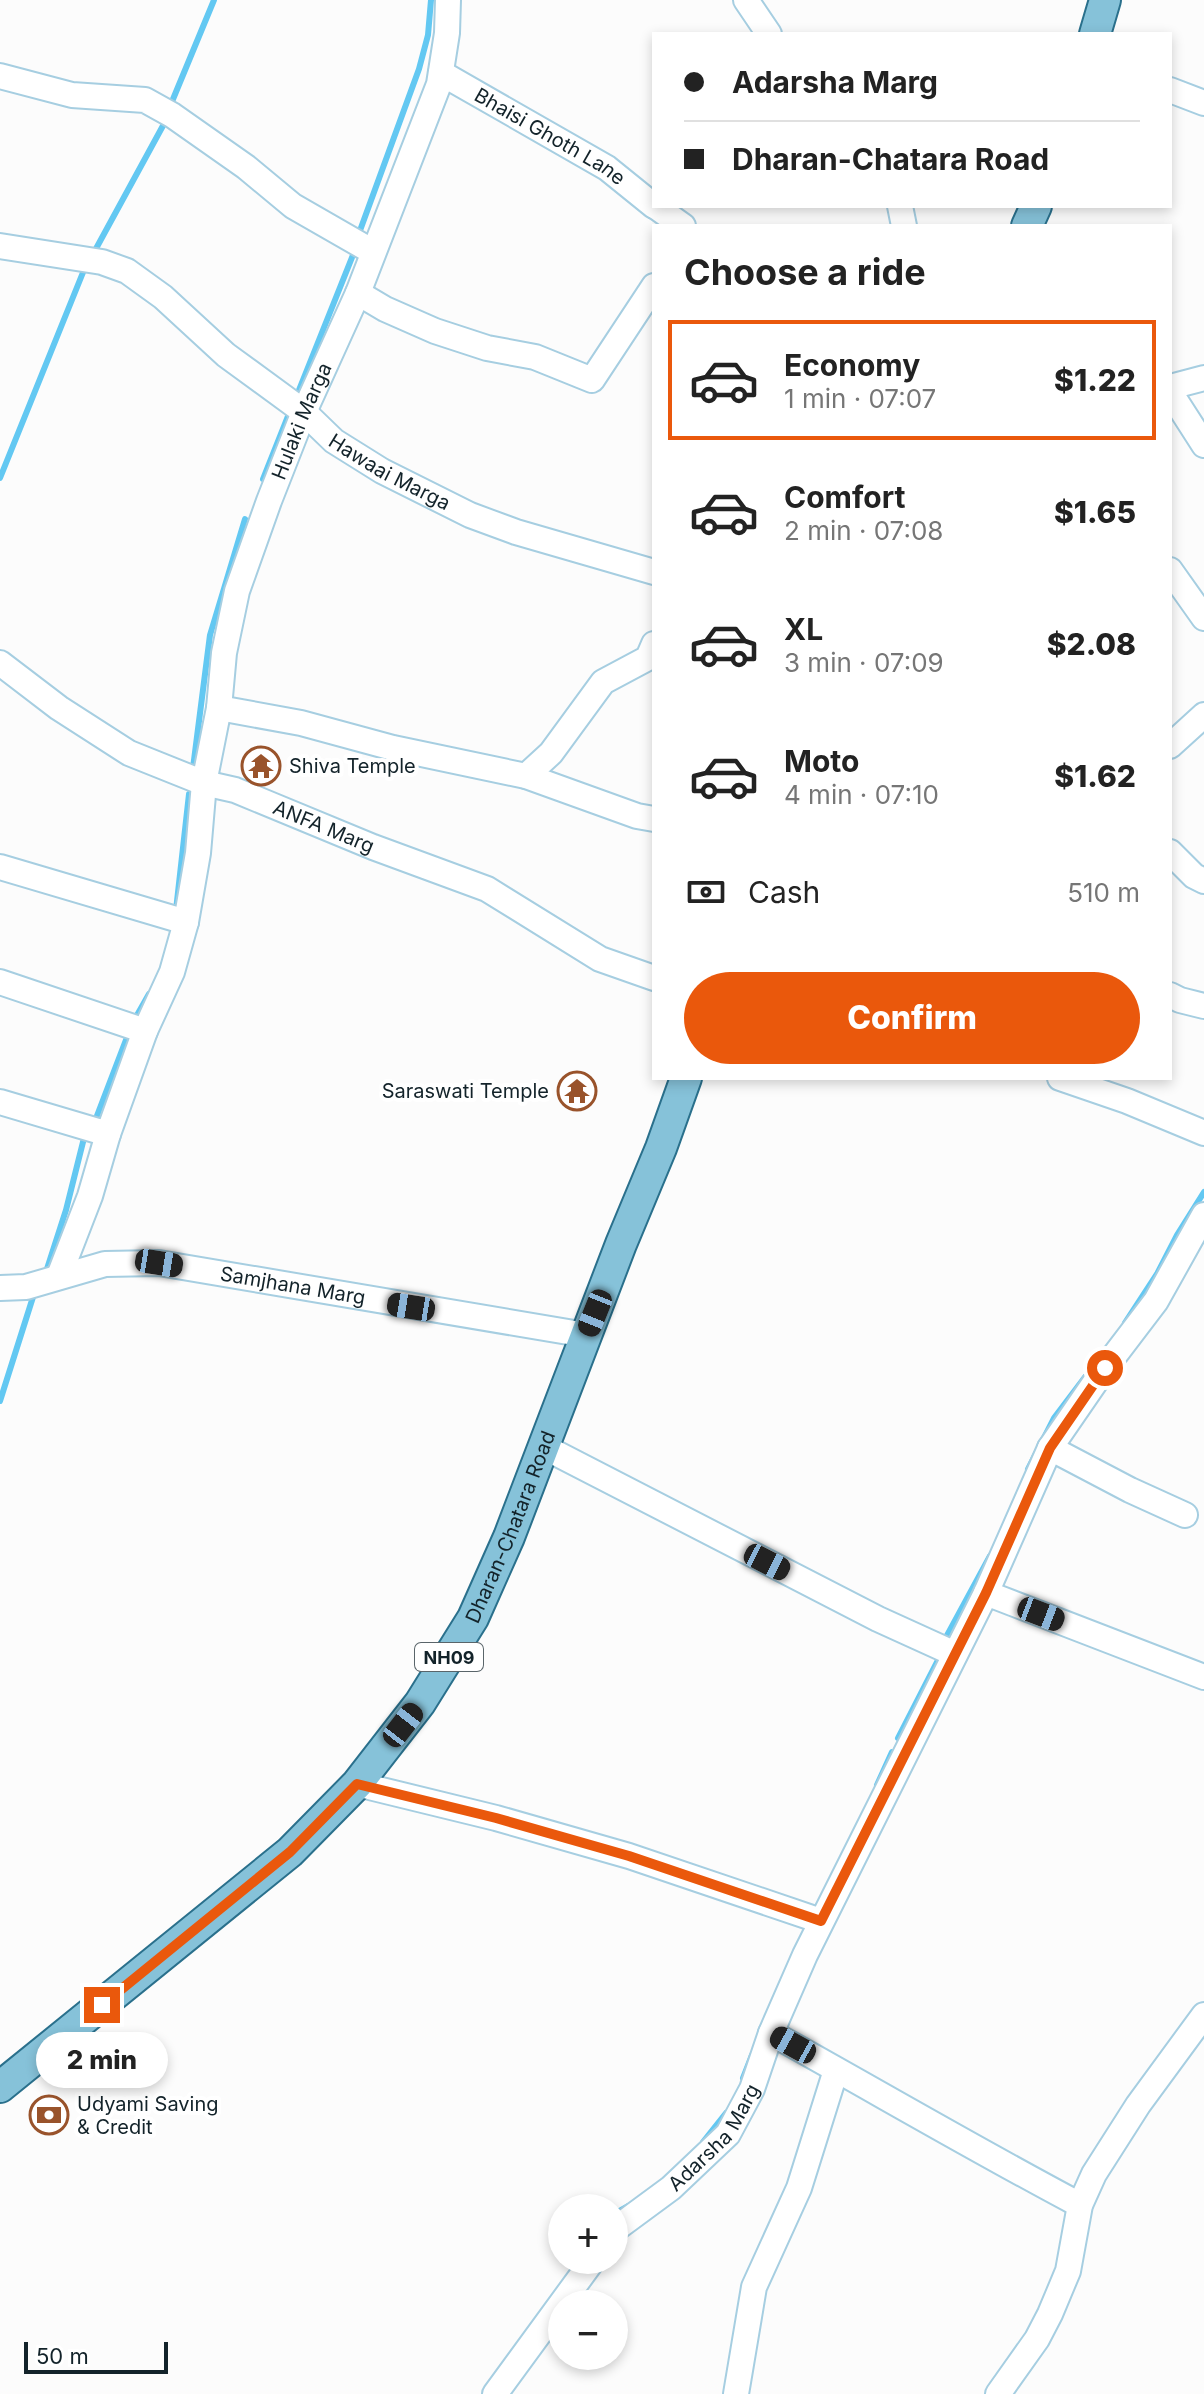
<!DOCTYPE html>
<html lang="en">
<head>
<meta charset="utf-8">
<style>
	body { margin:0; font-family:Inter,sans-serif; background:#f6f6f6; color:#222; height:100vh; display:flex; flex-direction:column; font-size:30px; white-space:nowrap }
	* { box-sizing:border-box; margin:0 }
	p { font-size:26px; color:#767676 }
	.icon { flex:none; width:44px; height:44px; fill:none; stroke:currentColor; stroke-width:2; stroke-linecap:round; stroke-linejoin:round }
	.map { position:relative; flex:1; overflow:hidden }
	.side { position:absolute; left:652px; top:224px; width:520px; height:856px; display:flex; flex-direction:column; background:#fff; border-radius:0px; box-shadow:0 4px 12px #0003 }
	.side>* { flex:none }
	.hud { position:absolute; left:652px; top:32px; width:520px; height:176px; border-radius:0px; box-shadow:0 4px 12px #0003; display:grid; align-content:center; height:176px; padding:0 32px; background:#fff }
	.tools { position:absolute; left:548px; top:2194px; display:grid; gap:16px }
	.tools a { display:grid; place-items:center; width:80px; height:80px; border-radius:50%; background:#fff; box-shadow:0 4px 12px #0003; font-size:40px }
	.scale { position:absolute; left:24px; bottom:20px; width:144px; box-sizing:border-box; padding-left:8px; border:4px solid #13232a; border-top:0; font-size:22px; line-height:28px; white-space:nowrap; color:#13232a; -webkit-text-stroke:6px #fff; paint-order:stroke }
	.end { position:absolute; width:36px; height:36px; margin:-18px; border:10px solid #ea580c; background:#fff; box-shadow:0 0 0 4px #fff }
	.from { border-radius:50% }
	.bubble { position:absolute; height:56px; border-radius:28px; background:#fff; box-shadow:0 4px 12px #0003; font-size:26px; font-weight:800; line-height:56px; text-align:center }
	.car { position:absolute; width:24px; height:48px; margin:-24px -12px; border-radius:10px; box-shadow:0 0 6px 2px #0007; background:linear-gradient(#222 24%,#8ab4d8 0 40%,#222 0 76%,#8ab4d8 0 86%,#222 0) }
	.hud b { display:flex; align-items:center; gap:28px; height:76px; font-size:30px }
	.hud b+b { border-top:2px solid #e0e0e0 }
	.hud i { width:20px; height:20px; background:#222 }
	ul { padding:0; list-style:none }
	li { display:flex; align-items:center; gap:24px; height:120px; margin:0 16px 12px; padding:0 16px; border:4px solid transparent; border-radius:0px }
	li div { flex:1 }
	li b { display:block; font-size:30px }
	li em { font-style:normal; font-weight:800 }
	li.selected { border-color:#ea580c }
	li>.icon { width:72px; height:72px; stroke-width:1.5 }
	h2 { padding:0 32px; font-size:36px; line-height:96px }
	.pay { display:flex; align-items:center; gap:20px; height:88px; padding:0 32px; font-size:30px }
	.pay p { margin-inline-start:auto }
	.action { display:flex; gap:16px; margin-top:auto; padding:16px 32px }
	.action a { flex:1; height:92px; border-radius:48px; background:#ea580c; color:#fff; font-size:32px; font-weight:800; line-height:92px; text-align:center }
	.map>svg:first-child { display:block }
</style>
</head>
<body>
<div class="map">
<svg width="1204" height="2394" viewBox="0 0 1204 2394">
	<rect width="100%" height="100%" fill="#fcfcfc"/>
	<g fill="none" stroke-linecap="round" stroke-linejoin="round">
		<g stroke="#63c8f2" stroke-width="6">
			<path d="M171 104 214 0"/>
			<path d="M358 236 419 69 428 35 431 0"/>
			<path d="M92 256 165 122"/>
			<path d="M297 395 353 255"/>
			<path d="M0 478 86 265"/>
			<path d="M263 479 290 411"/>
			<path d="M193 768 210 635 245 519"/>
			<path d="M176 910 189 794"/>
			<path d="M136 1017 149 994"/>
			<path d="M95 1121 129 1032"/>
			<path d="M46 1272 66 1210 84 1138"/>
			<path d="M1125 1323 1157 1274 1177 1235 1204 1192"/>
			<path d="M0 1401 33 1297"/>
			<path d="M1028 1469 1054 1418 1085 1377"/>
			<path d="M944 1641 990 1556"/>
			<path d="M898 1738 939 1658"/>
			<path d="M877 1785 892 1752"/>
			<path d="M743 2078 752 2055"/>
			<path d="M703 2142 726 2113"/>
			<path d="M614 2214 628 2206"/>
		</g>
		<defs>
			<g id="minor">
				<path d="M746 0 769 34"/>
				<path id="s1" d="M441 73 607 168 654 206"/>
				<path d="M0 76 72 95 145 100 172 115 246 167 293 206 373 252"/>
				<path d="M1170 90 1204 103"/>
				<path d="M655 206 683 226"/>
				<path d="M900 206 904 226"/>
				<path id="s2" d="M0 246 102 262 127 271 163 297 226 355 304 412 334 441 382 471 470 515 516 532 654 572"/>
				<path d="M358 293 385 309 435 331 487 348 535 357 592 380 654 286"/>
				<path d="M1170 387 1204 378"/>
				<path d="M1170 392 1204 445"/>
				<path d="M1170 570 1204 618"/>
				<path id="s3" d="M0 663 59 708 129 753 204 783 235 790 373 847 487 889 600 959 654 978"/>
				<path d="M219 708 301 723 393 748 526 776 637 816 654 819"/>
				<path d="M1170 746 1204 715"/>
				<path d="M526 776 551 753 603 682 648 658 654 644"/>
				<path d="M1170 852 1194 876 1204 881"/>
				<path d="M0 867 186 922"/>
				<path d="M0 982 145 1031"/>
				<path d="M1170 995 1180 1000 1204 1006"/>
				<path d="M1060 1078 1127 1101 1204 1133"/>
				<path id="s4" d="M0 1102 108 1134 145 1031 172 972 186 922 198 853 204 783 219 708 224 653 237 591 269 501 304 412 358 293 439 84 447 33 448 0"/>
				<path d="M59 1276 90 1196 108 1134"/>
				<path id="s5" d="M0 1288 26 1287 105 1264 159 1263 586 1335"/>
				<path d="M544 1447 878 1619 955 1654"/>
				<path d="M1050 1448 1130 1490 1185 1515"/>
				<path d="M986 1593 1204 1677"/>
				<path d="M357 1784 496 1818 629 1856 821 1921"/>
				<path d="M771 2033C874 2090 976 2150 1080 2205"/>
				<path id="s6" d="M614 2230 671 2188 728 2134 752 2089 771 2033 805 1955 986 1593 1050 1448 1105 1368 1156 1301 1204 1215"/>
				<path d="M495 2394 593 2260"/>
				<path d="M736 2394 754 2287 799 2188 836 2070"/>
				<path d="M998 2394 1037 2339 1050 2314 1068 2271 1080 2205 1094 2174 1138 2105 1204 2015"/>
			</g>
			<g id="major">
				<path d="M1095 34 1105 0"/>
				<path d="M1027 226 1036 206"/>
				<path id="s7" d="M0 2087 290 1852 357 1784 420 1703 473 1618 509 1537 621 1244 661 1148 686 1078"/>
			</g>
		</defs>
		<use href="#minor" stroke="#a6cee1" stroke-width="28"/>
		<use href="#major" stroke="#2a708c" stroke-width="34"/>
		<use href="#minor" stroke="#fff" stroke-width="24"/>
		<use href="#major" stroke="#86c2d9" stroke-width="30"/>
	</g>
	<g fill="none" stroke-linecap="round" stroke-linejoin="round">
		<path stroke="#ea580c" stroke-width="10" d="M102 2005 290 1852 357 1784 496 1818 629 1856 821 1921 986 1593 1050 1448 1105 1368"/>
	</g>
	<defs>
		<symbol id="temple-ring" viewBox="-11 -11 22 22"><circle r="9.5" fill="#fff" stroke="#99532b" stroke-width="1.5"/><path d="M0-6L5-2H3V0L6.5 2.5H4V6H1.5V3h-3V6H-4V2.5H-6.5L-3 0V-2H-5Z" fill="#99532b"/></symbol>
		<symbol id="bank-ring" viewBox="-11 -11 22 22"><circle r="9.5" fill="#fff" stroke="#99532b" stroke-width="1.5"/><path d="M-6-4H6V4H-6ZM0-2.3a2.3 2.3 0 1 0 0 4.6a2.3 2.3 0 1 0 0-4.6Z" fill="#99532b"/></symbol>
	</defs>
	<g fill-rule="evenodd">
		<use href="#temple-ring" x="239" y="744" width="44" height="44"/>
		<use href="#temple-ring" x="555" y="1069" width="44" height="44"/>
		<use href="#bank-ring" x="27" y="2093" width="44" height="44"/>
	</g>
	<g text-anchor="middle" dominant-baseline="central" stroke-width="8" stroke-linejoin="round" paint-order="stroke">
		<rect fill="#fff" stroke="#5a656a" stroke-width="2" x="415" y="1643" width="68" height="28" rx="6"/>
		<g font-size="18" font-weight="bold" fill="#13232a">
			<text x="449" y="1657">NH09</text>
		</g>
		<g font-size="20" fill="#13232a" stroke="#fff">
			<text stroke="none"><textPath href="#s1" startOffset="126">Bhaisi Ghoth Lane</textPath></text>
			<text stroke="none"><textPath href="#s4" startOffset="856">Hulaki Marga</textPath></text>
			<text stroke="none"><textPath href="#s2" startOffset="462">Hawaai Marga</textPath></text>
			<text stroke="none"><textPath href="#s3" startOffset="366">ANFA Marg</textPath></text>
			<text stroke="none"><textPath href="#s5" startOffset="298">Samjhana Marg</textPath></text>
			<text stroke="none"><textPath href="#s7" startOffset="770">Dharan-Chatara Road</textPath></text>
			<text stroke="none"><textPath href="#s6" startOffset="138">Adarsha Marg</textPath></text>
		</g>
		<g font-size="20" fill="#13232a" stroke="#fff" text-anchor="start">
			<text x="289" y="766">Shiva Temple</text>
			<text x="549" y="1091" text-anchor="end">Saraswati Temple</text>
			<text x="77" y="2104">Udyami Saving<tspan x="77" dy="23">&amp; Credit</tspan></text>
		</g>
	</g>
</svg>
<div class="tools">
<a>+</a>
<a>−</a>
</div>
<div class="scale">50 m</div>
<i class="end from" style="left:1105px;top:1368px"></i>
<i class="end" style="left:102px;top:2005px"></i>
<div class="bubble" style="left:36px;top:2032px;width:132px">2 min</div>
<i class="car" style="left:159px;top:1263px;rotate:99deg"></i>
<i class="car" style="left:411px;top:1307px;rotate:279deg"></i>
<i class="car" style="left:595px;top:1313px;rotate:202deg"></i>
<i class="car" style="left:767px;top:1562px;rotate:117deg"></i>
<i class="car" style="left:1041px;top:1614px;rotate:111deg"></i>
<i class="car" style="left:403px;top:1725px;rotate:38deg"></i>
<i class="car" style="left:793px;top:2045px;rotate:299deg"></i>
<div class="hud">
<b><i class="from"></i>Adarsha Marg</b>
<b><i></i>Dharan-Chatara Road</b>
</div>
<section class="side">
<h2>Choose a ride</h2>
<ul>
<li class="selected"><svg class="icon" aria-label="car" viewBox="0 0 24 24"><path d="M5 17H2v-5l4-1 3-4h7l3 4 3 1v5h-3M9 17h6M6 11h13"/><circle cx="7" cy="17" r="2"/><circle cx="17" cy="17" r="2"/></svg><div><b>Economy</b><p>1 min · 07:07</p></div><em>$1.22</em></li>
<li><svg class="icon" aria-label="car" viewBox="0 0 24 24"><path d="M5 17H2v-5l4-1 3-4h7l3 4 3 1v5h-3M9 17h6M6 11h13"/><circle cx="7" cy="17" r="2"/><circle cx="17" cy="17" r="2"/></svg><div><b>Comfort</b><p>2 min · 07:08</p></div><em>$1.65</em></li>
<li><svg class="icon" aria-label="car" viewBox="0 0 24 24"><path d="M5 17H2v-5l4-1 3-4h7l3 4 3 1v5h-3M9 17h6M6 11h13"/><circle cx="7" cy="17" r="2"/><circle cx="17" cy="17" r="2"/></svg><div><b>XL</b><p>3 min · 07:09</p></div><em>$2.08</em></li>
<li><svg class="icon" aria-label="car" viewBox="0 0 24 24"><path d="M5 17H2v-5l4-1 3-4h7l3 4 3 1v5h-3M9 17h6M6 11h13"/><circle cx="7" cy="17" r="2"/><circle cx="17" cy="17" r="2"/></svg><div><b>Moto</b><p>4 min · 07:10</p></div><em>$1.62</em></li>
</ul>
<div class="pay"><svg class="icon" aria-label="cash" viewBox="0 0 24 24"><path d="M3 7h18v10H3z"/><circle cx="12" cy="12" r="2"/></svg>Cash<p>510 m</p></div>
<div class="action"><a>Confirm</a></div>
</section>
</div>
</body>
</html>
